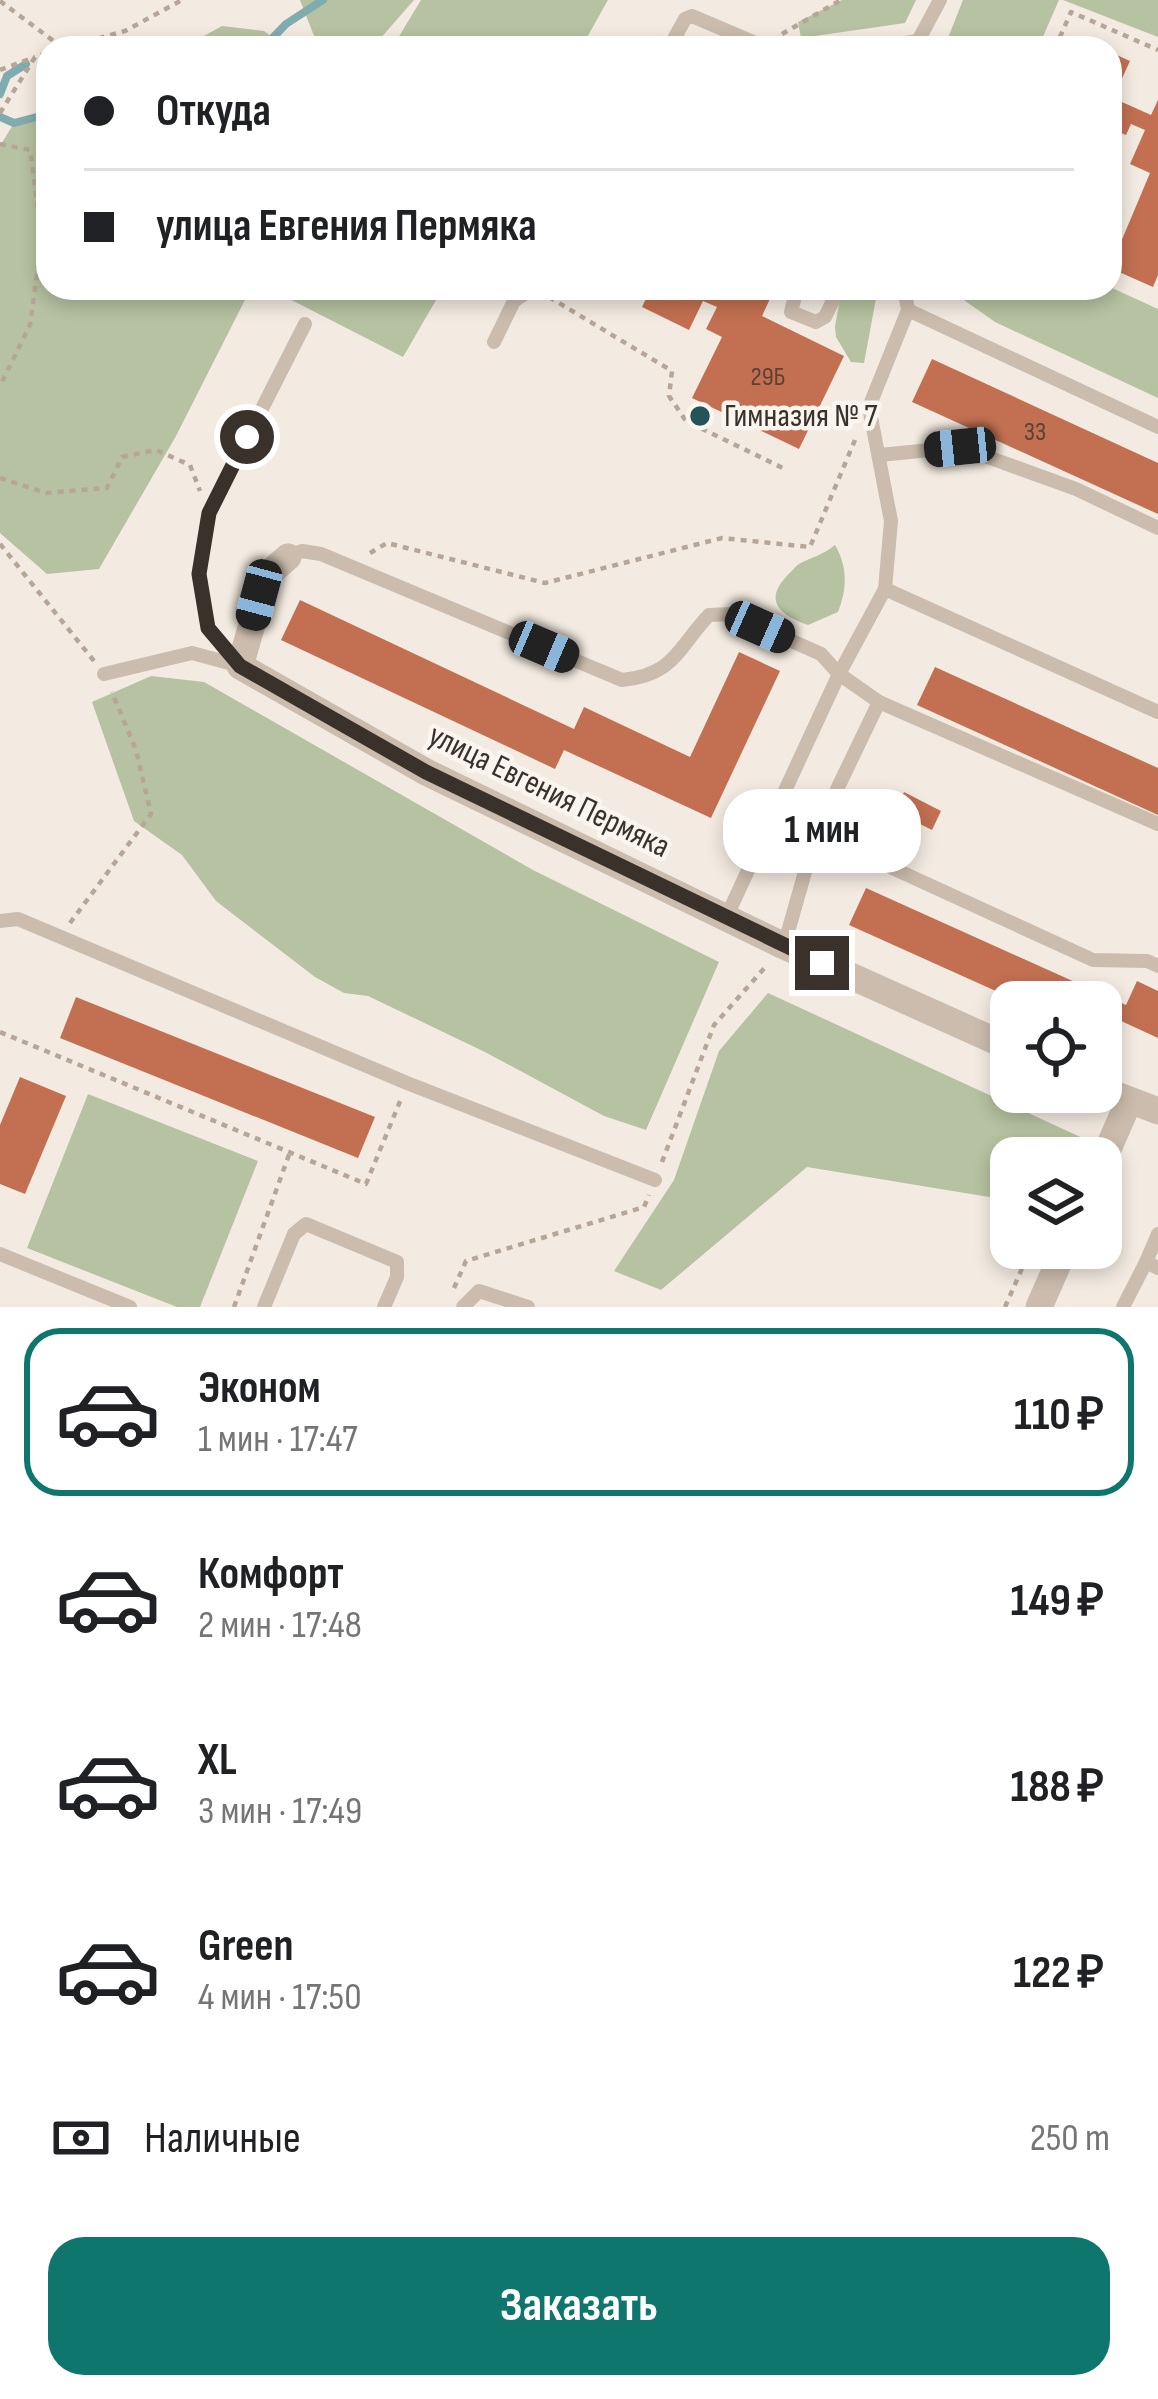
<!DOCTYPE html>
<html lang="ru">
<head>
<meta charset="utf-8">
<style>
	body { margin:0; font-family:"Sofia Sans Condensed",sans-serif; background:#f2f2f2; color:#202124; height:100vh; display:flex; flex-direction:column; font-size:45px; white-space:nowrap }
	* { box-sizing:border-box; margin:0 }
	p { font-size:39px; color:#757577 }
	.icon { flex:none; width:66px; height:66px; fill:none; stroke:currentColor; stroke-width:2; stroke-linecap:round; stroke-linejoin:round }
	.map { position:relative; height:1307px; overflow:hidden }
	.side { display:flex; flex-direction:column; background:#fff; flex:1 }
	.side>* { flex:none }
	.banner { position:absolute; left:36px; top:36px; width:1086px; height:264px; border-radius:36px; box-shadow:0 6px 18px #0003; display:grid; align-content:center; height:264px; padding:0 48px; background:#fff }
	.buttons { position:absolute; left:990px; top:981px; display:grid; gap:24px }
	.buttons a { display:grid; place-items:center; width:132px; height:132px; border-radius:24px; background:#fff; box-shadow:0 6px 18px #0003; font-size:60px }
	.end { position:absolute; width:54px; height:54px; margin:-27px; border:15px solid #3a312b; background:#fff; box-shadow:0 0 0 6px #fff }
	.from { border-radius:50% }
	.bubble { position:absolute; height:84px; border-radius:36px; background:#fff; box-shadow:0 6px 18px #0003; font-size:39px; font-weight:700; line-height:84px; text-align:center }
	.car { position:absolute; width:36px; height:72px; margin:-36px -18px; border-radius:15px; box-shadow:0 0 9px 3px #0007; background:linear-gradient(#222 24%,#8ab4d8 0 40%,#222 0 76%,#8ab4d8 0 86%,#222 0) }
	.banner b { display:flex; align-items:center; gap:42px; height:114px; font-size:45px }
	.banner b+b { border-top:3px solid #e0e0e0 }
	.banner i { width:30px; height:30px; background:#202124 }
	ul { padding:21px 0 0; list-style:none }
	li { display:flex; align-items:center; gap:36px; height:168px; margin:0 24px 18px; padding:0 24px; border:6px solid transparent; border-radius:36px }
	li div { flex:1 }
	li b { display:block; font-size:45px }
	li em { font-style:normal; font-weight:700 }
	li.current { border-color:#0f766e }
	li>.icon { width:108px; height:108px; stroke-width:1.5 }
	.pay { display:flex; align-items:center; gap:30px; height:132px; padding:0 48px; font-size:45px }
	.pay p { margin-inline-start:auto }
	.action { display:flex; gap:24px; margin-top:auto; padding:24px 48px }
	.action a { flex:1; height:138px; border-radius:36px; background:#0f766e; color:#fff; font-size:48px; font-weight:700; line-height:138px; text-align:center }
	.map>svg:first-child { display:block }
</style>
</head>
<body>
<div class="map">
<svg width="1158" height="1307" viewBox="0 0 1158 1307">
	<rect width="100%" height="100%" fill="#f3ebe1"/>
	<g fill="#b6c2a1">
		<path d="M300 0H414L372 48H323L316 41Z"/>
		<path d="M421 0H608L581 48H392Z"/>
		<path d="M842 0H916L905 23 801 38 798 22Z"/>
		<path d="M963 0H1059L1038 48H944Z"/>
		<path d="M1063 0H1158V37Z"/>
		<path d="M222 26 264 31 287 48H182Z"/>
		<path d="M48 112V288H251L176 436 99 569 47 574 0 533V146L14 123Z"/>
		<path d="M1110 287 1158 309V398L995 322 947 288Z"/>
		<path d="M268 288H443L403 357Z"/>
		<path d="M842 288H878L864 363 851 362 836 337 835 326Z"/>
		<path d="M835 545C848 567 847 590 838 612L808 625C783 616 763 603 785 578 788 575 796 566 799 564 812 557 823 555 835 545Z"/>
		<path d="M151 676 204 682 533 870 719 962 646 1130 604 1116 485 1052 368 996 344 993 315 977 216 901 182 855 134 821 92 702Z"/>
		<path d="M768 993 1089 1141 1081 1158H1011V1195L995 1198 807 1167 661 1290 614 1271 674 1180 719 1051Z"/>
		<path d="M88 1094 258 1161 200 1307H177L27 1248Z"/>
	</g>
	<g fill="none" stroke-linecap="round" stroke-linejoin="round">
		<g stroke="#81acaf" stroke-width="8">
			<path d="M263 48 286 24 323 0"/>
			<path d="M0 94 7 76 26 64"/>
			<path d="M0 117 14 123 48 114"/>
		</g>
	</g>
	<g fill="#c27051">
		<path d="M1110 52 1130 61 1113 98 1151 115 1158 100V275L1153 287 1110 268 1150 173 1130 164 1145 130 1131 124 1126 135 1114 130 1119 118 1110 114Z"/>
		<path d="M651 288H775L762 316 844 356 799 449 692 398 722 337 706 329 717 307 703 301 689 330 642 307Z"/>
		<path d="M932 359 1158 463V514L912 402Z"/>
		<path d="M300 600 574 729 584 707 690 757 739 652 780 671 711 818 564 750 555 769 281 640Z"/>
		<path d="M935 667 1158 768V815L917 705Z"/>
		<path d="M904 792 941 811 932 830 894 811Z"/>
		<path d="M866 888 1126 1005 1137 981 1158 991V1038L1119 1020 1109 1042 1101 1038V1002H1020L849 925Z"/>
		<path d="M76 997 375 1117 358 1158 60 1038Z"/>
		<path d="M20 1077 66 1096 25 1194 0 1184V1125Z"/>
	</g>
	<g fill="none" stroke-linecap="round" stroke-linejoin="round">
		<g stroke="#b7a697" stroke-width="4.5" stroke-dasharray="6 6" stroke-linecap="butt">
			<path d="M0 1 63 48"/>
			<path d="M782 34 841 0"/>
			<path d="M64 48 125 31 182 0"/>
			<path d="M1055 48 1071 12 1158 50"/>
			<path d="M0 70 35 57"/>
			<path d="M0 113 35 57 48 53"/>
			<path d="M0 144 30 150 42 238 30 325 0 386"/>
			<path d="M1110 175 1118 179"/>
			<path d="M549 297 672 371 669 396 686 421 787 470"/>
			<path d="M0 478 46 493 107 488 122 457 156 450 190 465 200 491"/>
			<path d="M0 544 94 661"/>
			<path d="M370 553 387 543 545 583 722 538 810 547 855 440"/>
			<path d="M70 923 151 814 136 750 112 692"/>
			<path d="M0 1032 366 1184 401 1099"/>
			<path d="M662 1162 714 1025 768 964"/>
			<path d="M454 1288 466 1261 644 1207 649 1195"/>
			<path d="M234 1307 290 1152"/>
			<path d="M1005 1307 1031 1248"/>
		</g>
		<g stroke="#cbbcad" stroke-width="14">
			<path d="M669 48 685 19 692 16 767 48"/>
			<path d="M876 48 918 41"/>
			<path d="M919 48 918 41 940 0"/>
			<path d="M797 288 791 312 816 322 825 317 839 288"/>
			<path d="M908 310 1158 427"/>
			<path d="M494 342 514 301 533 288"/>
			<path d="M880 455 960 447 1076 489 1158 528"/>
			<path d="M288 557 302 551 321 554 622 680C674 675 677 649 709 615L731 614 821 654 839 674 879 702 1158 824"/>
			<path d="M885 589 1158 712"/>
			<path d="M240 666 208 628 199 574 209 513 305 324"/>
			<path d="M104 674 192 653 240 666"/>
			<path d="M816 833 1093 960 1147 961 1158 966"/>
			<path d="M726 918 839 674 885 589 891 521 869 407 908 310 904 288"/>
			<path d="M0 921 18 919 407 1083 655 1180"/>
			<path d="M784 946 816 833 879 702"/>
			<path d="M1158 1234 1146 1262 1158 1268"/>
			<path d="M0 1254 130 1307"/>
			<path d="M264 1307 294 1234 306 1224 397 1262V1277L384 1307"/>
			<path d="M463 1307 479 1291 528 1307"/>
			<path d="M1123 1307 1146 1262"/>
		</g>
		<g stroke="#cbbcad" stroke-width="27">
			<path d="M288 557 266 576 240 666 426 772 784 946 1011 1048"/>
			<path d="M1101 1089 1158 1111"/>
			<path d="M1101 1165 1129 1101"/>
			<path d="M1039 1307 1065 1248"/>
		</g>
	</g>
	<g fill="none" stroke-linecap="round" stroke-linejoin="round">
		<path stroke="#3a312b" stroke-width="15" d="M247 437 209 513 199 574 208 628 240 666 426 772 822 963"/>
	</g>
	<circle fill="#22545a" stroke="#faf5ee" stroke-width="4.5" cx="700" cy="416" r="12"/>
	<g text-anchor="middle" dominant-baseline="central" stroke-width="9" stroke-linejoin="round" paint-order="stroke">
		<g font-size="27" fill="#5c4134">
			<text x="768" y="377">29Б</text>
			<text x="1035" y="432">33</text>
		</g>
		<g font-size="33" fill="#3a312b" stroke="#faf5ee" text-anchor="start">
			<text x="724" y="416">Гимназия № 7</text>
		</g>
		<g font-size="33" fill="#3a312b" stroke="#faf5ee">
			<text transform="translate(549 791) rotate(26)">улица Евгения Пермяка</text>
		</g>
	</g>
</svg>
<div class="buttons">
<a><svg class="icon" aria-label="locate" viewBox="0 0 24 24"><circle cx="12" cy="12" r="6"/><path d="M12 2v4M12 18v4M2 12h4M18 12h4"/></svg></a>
<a><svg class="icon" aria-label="layers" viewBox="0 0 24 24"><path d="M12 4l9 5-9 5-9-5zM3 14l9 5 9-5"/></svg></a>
</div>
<i class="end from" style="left:247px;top:437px"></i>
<i class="end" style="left:822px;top:963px"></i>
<div class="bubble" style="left:723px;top:789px;width:198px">1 мин</div>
<i class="car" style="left:960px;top:447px;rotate:264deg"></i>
<i class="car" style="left:259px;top:595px;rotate:195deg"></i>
<i class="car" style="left:760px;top:627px;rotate:114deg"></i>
<i class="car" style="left:544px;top:647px;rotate:113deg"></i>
<div class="banner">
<b><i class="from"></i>Откуда</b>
<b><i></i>улица Евгения Пермяка</b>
</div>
</div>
<section class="side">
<ul>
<li class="current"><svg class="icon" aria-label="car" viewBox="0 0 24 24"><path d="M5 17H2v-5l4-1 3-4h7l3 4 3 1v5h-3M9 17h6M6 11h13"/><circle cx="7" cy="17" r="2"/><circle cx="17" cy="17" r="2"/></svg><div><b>Эконом</b><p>1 мин · 17:47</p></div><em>110 ₽</em></li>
<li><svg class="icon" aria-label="car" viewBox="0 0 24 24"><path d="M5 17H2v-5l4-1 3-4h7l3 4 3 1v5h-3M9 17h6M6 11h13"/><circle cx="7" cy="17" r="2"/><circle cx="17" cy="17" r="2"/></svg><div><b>Комфорт</b><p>2 мин · 17:48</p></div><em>149 ₽</em></li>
<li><svg class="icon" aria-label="car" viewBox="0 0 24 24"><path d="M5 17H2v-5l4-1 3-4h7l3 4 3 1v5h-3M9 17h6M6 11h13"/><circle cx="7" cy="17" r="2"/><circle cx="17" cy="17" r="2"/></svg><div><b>XL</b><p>3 мин · 17:49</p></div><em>188 ₽</em></li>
<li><svg class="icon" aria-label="car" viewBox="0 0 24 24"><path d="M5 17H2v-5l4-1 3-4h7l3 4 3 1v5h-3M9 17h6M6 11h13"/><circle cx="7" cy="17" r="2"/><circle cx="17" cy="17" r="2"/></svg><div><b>Green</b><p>4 мин · 17:50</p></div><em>122 ₽</em></li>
</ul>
<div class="pay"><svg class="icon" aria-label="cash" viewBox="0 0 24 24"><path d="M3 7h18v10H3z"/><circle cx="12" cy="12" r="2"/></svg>Наличные<p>250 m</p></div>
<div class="action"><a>Заказать</a></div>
</section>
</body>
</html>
